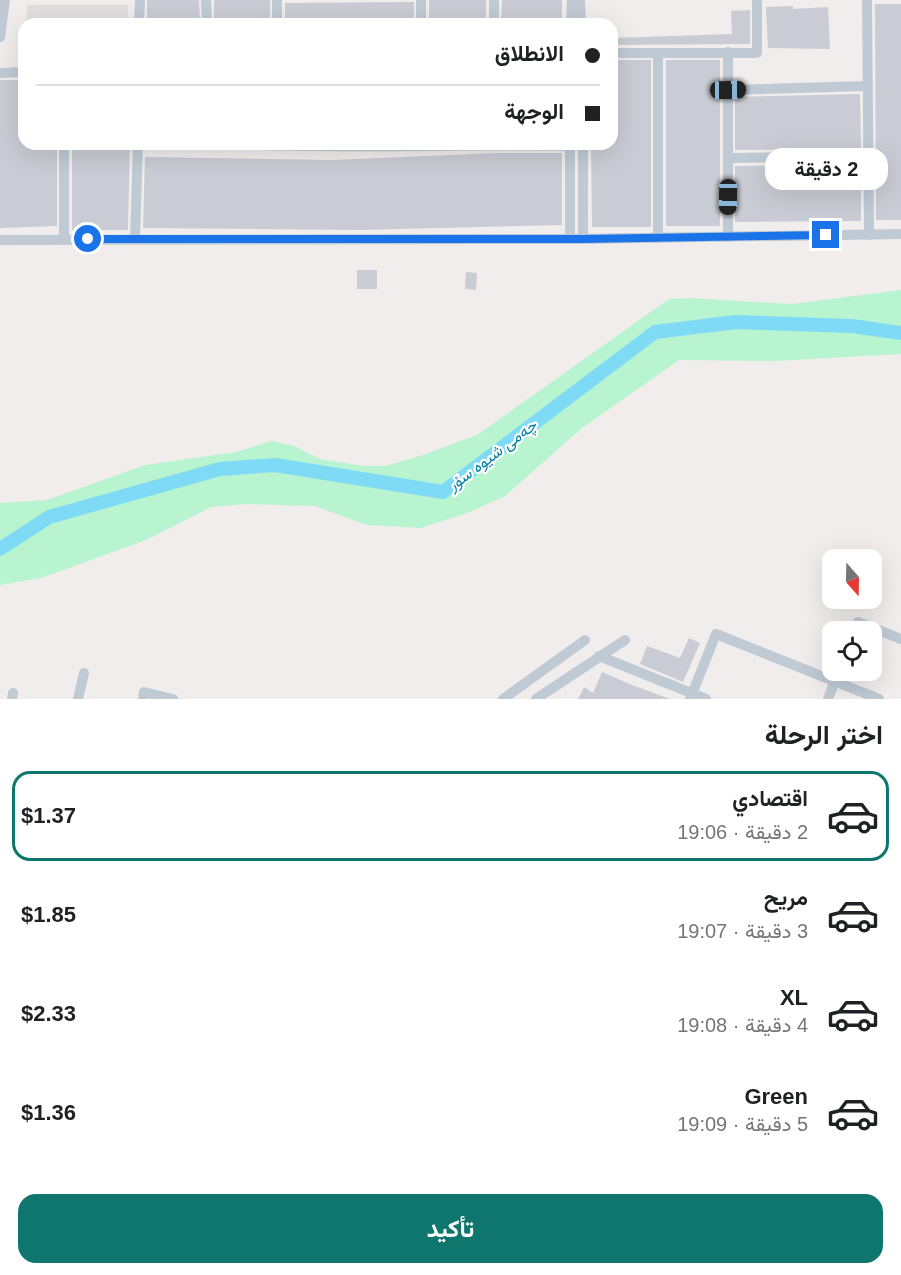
<!DOCTYPE html>
<html lang="ar">
<head>
<meta charset="utf-8">
<style>
	body { margin:0; font-family:Arial,Vazirmatn,sans-serif; background:#f2f2f2; color:#202124; direction:rtl; height:100vh; display:flex; flex-direction:column; font-size:22px; white-space:nowrap }
	* { box-sizing:border-box; margin:0 }
	p { font-size:20px; color:#757577 }
	.icon { flex:none; width:33px; height:33px; fill:none; stroke:currentColor; stroke-width:2; stroke-linecap:round; stroke-linejoin:round }
	.map { position:relative; height:699px; overflow:hidden; direction:ltr }
	.details { display:flex; flex-direction:column; background:#fff; flex:1 }
	.details>* { flex:none }
	.top-card { position:absolute; left:18px; top:18px; width:600px; height:132px; border-radius:18px; box-shadow:0 6px 24px #0002; direction:rtl; display:grid; align-content:center; height:132px; padding:0 18px; background:#fff }
	.needle { width:39px; rotate:160deg }
	.fabs { position:absolute; left:822px; top:549px; display:grid; gap:12px }
	.fabs a { display:grid; place-items:center; width:60px; height:60px; border-radius:12px; background:#fff; box-shadow:0 6px 24px #0002; font-size:30px }
	.end { position:absolute; width:27px; height:27px; margin:-14px; border:8px solid #1a73e8; background:#fff; box-shadow:0 0 0 3px #fff }
	.from { border-radius:50% }
	.bubble { position:absolute; height:42px; border-radius:18px; background:#fff; box-shadow:0 6px 24px #0002; font-size:20px; font-weight:700; line-height:42px; text-align:center; direction:rtl }
	.car { position:absolute; width:18px; height:36px; margin:-18px -9px; border-radius:8px; box-shadow:0 0 4px 2px #0007; background:linear-gradient(#222 24%,#8ab4d8 0 40%,#222 0 76%,#8ab4d8 0 86%,#222 0) }
	.top-card b { display:flex; align-items:center; gap:21px; height:57px; font-size:22px }
	.top-card b+b { border-top:2px solid #e0e0e0 }
	.top-card i { width:15px; height:15px; background:#202124 }
	ul { padding:0; list-style:none }
	li { display:flex; align-items:center; gap:18px; height:90px; margin:0 12px 9px; padding:0 6px; border:3px solid transparent; border-radius:18px }
	li div { flex:1 }
	li b { display:block; font-size:22px }
	li em { font-style:normal; font-weight:700 }
	li.selected { border-color:#0f766e }
	li>.icon { width:54px; height:54px; stroke-width:1.5 }
	h2 { padding:0 18px; font-size:27px; line-height:72px }
	.button { display:flex; gap:12px; margin-top:auto; padding:12px 18px }
	.button a { flex:1; height:69px; border-radius:18px; background:#0f766e; color:#fff; font-size:24px; font-weight:700; line-height:69px; text-align:center }
	.map>svg:first-child { display:block }
</style>
</head>
<body>
<div class="map">
<svg width="901" height="699" viewBox="0 0 901 699">
	<rect width="100%" height="100%" fill="#f1eded"/>
	<rect fill="#e2dedf" x="27" y="5" width="101" height="19"/>
	<path fill="#b7f4cf" d="M901 290V354L775 361 679 360 582 428 505 496 467 513 421 528 367 525 315 506 245 504 211 507 146 540 41 578 0 585V503L47 500 145 465 236 452 272 441 294 446 320 459 364 466H386L423 455 477 435 669 299 690 298 791 304Z"/>
	<g fill="none" stroke-linecap="round" stroke-linejoin="round">
		<path stroke="#7fdbf5" stroke-width="14" d="M0 549 49 517 220 469 275 465 443 492 655 332 736 322 852 326 901 333"/>
	</g>
	<g fill="#c9ccd4">
		<path d="M147 0H199L200 24H147Z"/>
		<rect x="214" y="0" width="56" height="24"/>
		<rect x="429" y="0" width="57" height="24"/>
		<path d="M502 0H562V24H501Z"/>
		<path d="M403 2H414V24H285V3Z"/>
		<path d="M875 4H901V220H876Z"/>
		<path d="M793 6V9L828 7 830 49 768 48 766 7Z"/>
		<path d="M750 10V44L612 45V38L732 34 731 11Z"/>
		<path d="M612 60H651V227H592L591 144H612Z"/>
		<rect x="666" y="60" width="54" height="166"/>
		<path d="M0 80H24V144H57V226L0 228Z"/>
		<path d="M860 94 861 149 735 150V97Z"/>
		<path d="M72 144H130L128 230H72Z"/>
		<path d="M497 153H562V225L361 230 143 228 145 157 332 160Z"/>
		<path d="M861 165V221L735 222V166Z"/>
		<rect x="357" y="270" width="20" height="19"/>
		<path d="M466 272 477 273 476 290 465 289Z"/>
		<path d="M689 638 700 643 683 682 640 664 647 646 680 658Z"/>
		<path d="M602 672 632 685 670 699H578L584 687 593 693Z"/>
	</g>
	<g fill="none" stroke-linecap="round" stroke-linejoin="round">
		<g stroke="#bfcad5" stroke-width="10">
			<path d="M206 0 207 24"/>
			<path d="M277 0V24"/>
			<path d="M421 0V24"/>
			<path d="M494 0V24"/>
			<path d="M580 0 581 24"/>
			<path d="M867 0 869 235"/>
			<path d="M139 24 140 0"/>
			<path d="M571 24 572 0"/>
			<path d="M0 37 5 0"/>
			<path d="M612 53H757V0"/>
			<path d="M658 53V238"/>
			<path d="M0 73 24 72"/>
			<path d="M728 90 867 86"/>
			<path d="M64 144V239"/>
			<path d="M237 144C348 149 459 144 570 146"/>
			<path d="M570 144V239"/>
			<path d="M583 144V239"/>
			<path d="M729 158 869 156"/>
			<path d="M728 237V52"/>
			<path d="M135 239 138 144"/>
			<path d="M0 240 577 239 901 234"/>
			<path d="M855 632 858 622 901 639"/>
			<path d="M599 656 706 699"/>
			<path d="M12 699 13 693"/>
			<path d="M78 699 84 673"/>
			<path d="M143 699 144 692 173 699"/>
			<path d="M503 699 585 640"/>
			<path d="M536 699 625 640"/>
			<path d="M690 699 716 634 879 699"/>
			<path d="M828 699 839 670"/>
		</g>
	</g>
	<g fill="none" stroke-linecap="round" stroke-linejoin="round">
		<path stroke="#1a73e8" stroke-width="8" d="M88 239H583L826 235"/>
	</g>
	<g text-anchor="middle" dominant-baseline="central" stroke-width="4.5" stroke-linejoin="round" paint-order="stroke">
		<g font-size="16" font-style="italic" fill="#027fa4" stroke="#fff">
			<text transform="translate(492 455) rotate(-37)">چەمی شیوە سۆر</text>
		</g>
	</g>
</svg>
<div class="fabs">
<a><svg class="needle" viewBox="-14 -14 28 28"><path d="M0-13l5 13h-10z" fill="#e53935"/><path d="M0 13l5-13h-10z" fill="#757577"/></svg></a>
<a><svg class="icon" aria-label="locate" viewBox="0 0 24 24"><circle cx="12" cy="12" r="6"/><path d="M12 2v4M12 18v4M2 12h4M18 12h4"/></svg></a>
</div>
<i class="end from" style="left:88px;top:239px"></i>
<i class="end" style="left:826px;top:235px"></i>
<div class="bubble" style="left:765px;top:148px;width:123px">2 دقيقة</div>
<i class="car" style="left:728px;top:90px;rotate:89deg"></i>
<i class="car" style="left:728px;top:197px;rotate:181deg"></i>
<div class="top-card">
<b><i class="from"></i>الانطلاق</b>
<b><i></i>الوجهة</b>
</div>
</div>
<section class="details">
<h2>اختر الرحلة</h2>
<ul>
<li class="selected"><svg class="icon" aria-label="car" viewBox="0 0 24 24"><path d="M5 17H2v-5l4-1 3-4h7l3 4 3 1v5h-3M9 17h6M6 11h13"/><circle cx="7" cy="17" r="2"/><circle cx="17" cy="17" r="2"/></svg><div><b>اقتصادي</b><p>2 دقيقة · 19:06</p></div><em>$1.37</em></li>
<li><svg class="icon" aria-label="car" viewBox="0 0 24 24"><path d="M5 17H2v-5l4-1 3-4h7l3 4 3 1v5h-3M9 17h6M6 11h13"/><circle cx="7" cy="17" r="2"/><circle cx="17" cy="17" r="2"/></svg><div><b>مريح</b><p>3 دقيقة · 19:07</p></div><em>$1.85</em></li>
<li><svg class="icon" aria-label="car" viewBox="0 0 24 24"><path d="M5 17H2v-5l4-1 3-4h7l3 4 3 1v5h-3M9 17h6M6 11h13"/><circle cx="7" cy="17" r="2"/><circle cx="17" cy="17" r="2"/></svg><div><b>XL</b><p>4 دقيقة · 19:08</p></div><em>$2.33</em></li>
<li><svg class="icon" aria-label="car" viewBox="0 0 24 24"><path d="M5 17H2v-5l4-1 3-4h7l3 4 3 1v5h-3M9 17h6M6 11h13"/><circle cx="7" cy="17" r="2"/><circle cx="17" cy="17" r="2"/></svg><div><b>Green</b><p>5 دقيقة · 19:09</p></div><em>$1.36</em></li>
</ul>
<div class="button"><a>تأكيد</a></div>
</section>
</body>
</html>
